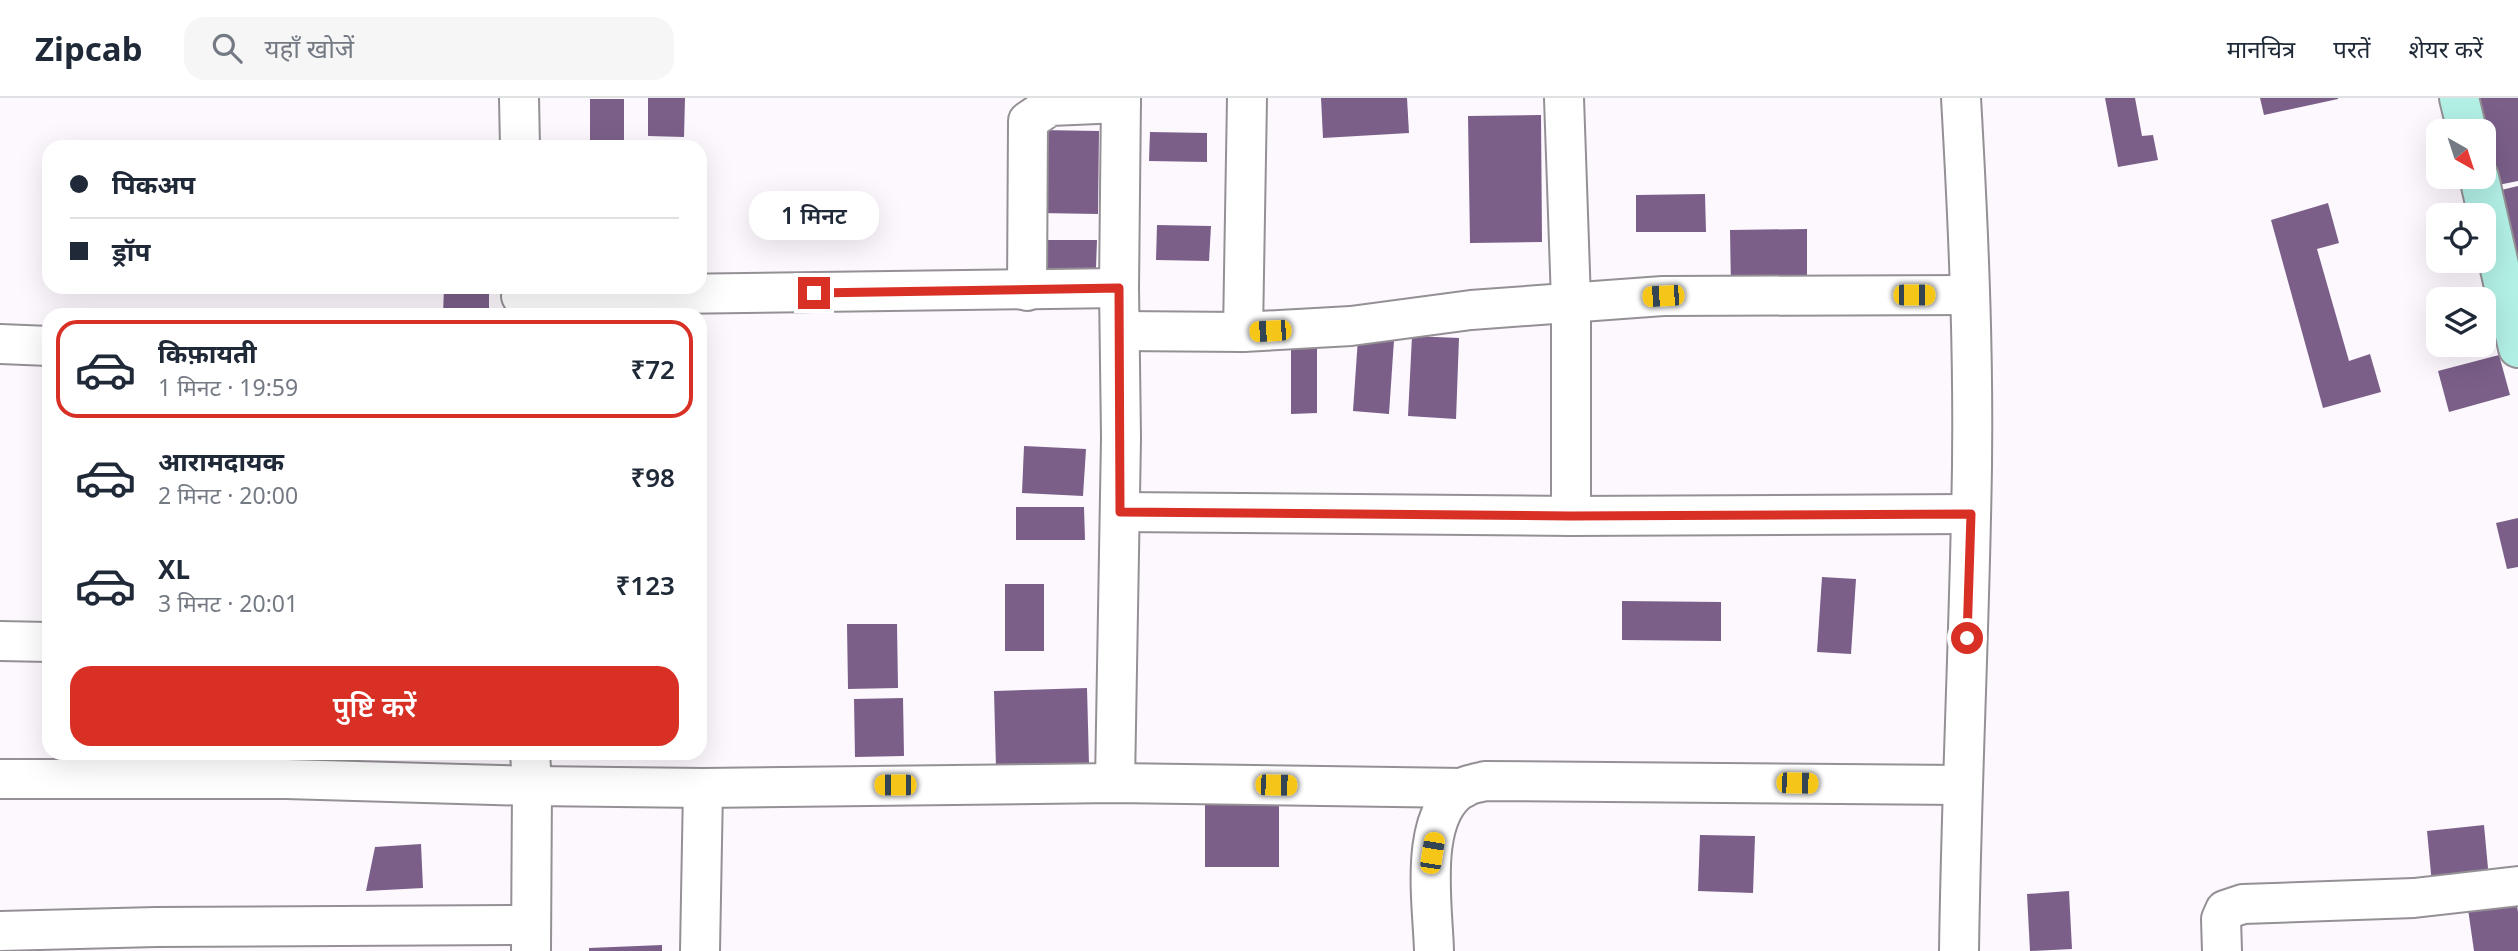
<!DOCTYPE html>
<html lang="hi">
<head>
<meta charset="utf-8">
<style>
	body { margin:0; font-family:"Noto Sans","Noto Sans Devanagari",sans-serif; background:#f6f6f7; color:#1f2937; height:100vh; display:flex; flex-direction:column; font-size:26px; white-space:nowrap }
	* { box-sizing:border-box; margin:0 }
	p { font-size:23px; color:#747a83 }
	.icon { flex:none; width:38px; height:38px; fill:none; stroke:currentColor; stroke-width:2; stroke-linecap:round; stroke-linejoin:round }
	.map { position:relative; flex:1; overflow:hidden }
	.details { position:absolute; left:42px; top:210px; width:665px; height:452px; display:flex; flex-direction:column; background:#fff; border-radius:21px; box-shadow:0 7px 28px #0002 }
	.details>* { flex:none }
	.hud { position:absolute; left:42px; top:42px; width:665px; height:154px; border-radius:21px; box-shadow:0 7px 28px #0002; display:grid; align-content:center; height:154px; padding:0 28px; background:#fff }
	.needle { width:46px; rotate:141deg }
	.fabs { position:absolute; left:2426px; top:21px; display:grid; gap:14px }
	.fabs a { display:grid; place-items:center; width:70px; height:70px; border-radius:14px; background:#fff; box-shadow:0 7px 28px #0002; font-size:35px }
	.end { position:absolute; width:32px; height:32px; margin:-16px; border:9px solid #d93025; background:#fff; box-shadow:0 0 0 4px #fff }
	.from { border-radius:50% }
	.bubble { position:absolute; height:49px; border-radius:21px; background:#fff; box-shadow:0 7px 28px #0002; font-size:23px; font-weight:600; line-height:49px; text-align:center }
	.car { position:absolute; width:21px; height:42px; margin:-21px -10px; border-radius:9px; box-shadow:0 0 5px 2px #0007; background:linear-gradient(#f5c518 24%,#345 0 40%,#f5c518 0 76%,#345 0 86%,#f5c518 0) }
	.hud b { display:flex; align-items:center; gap:24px; height:66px; font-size:26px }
	.hud b+b { border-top:2px solid #e0e1e3 }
	.hud i { width:18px; height:18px; background:#1f2937 }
	ul { padding:12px 0 0; list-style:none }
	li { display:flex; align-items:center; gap:21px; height:98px; margin:0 14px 10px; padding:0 14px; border:4px solid transparent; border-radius:21px }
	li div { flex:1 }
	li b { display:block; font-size:26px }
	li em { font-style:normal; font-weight:600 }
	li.active { border-color:#d93025 }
	li>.icon { width:63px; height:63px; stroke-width:1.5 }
	.primary-button { display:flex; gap:14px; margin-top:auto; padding:14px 28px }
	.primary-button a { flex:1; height:80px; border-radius:21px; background:#d93025; color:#fff; font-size:28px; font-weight:600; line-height:80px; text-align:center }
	header { display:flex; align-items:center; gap:42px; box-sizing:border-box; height:98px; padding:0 35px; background:#fff; border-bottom:2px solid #e0e1e3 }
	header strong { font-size:33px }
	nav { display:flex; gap:38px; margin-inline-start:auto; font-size:24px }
	.search { width:490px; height:63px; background:#f6f6f7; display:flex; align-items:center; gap:18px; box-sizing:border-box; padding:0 24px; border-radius:21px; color:#747a83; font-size:26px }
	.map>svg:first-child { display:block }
</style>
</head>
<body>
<header>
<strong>Zipcab</strong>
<div class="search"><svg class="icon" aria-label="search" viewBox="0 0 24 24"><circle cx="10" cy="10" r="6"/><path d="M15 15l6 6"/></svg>यहाँ खोजें</div>
<nav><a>मानचित्र</a><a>परतें</a><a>शेयर करें</a></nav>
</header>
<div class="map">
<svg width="2518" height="853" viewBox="0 0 2518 853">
	<rect width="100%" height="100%" fill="#fcf8fe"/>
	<g fill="#7b5f89">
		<path d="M648 0H685L684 39 648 38Z"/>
		<path d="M1321 0H1407L1409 35 1323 40Z"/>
		<path d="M2105 0H2135L2142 38 2153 37 2158 62 2118 69Z"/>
		<path d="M2260 0H2338V1L2264 17Z"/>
		<path d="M2479 0H2518V83L2498 87Z"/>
		<path d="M590 1H624V43L590 44Z"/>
		<path d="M1541 17 1542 144 1470 145 1468 18Z"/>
		<path d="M1041 32 1099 33 1098 116 1039 115Z"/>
		<path d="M1150 34 1207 35V64L1149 63Z"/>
		<path d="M2518 88V172L2497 93Z"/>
		<path d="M1705 96 1706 134H1636V97Z"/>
		<path d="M2328 105 2339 145 2317 151 2349 263 2370 256 2381 294 2323 310 2271 122Z"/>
		<path d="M1157 127 1211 128 1209 163 1156 162Z"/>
		<path d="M1807 131V189L1731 190 1730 132Z"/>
		<path d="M1046 142H1097L1096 170H1046Z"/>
		<path d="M444 189H489V217H443Z"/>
		<path d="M1412 238 1459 240 1456 321 1408 318Z"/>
		<path d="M1291 240H1317V315L1291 316Z"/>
		<path d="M1358 240 1394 242 1389 316 1353 313Z"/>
		<path d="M2499 257 2510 297 2449 314 2438 273Z"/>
		<path d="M1024 348 1086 351 1083 398 1022 395Z"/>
		<path d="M1016 409H1084L1085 442H1016Z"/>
		<path d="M2518 420V469L2507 471 2496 425Z"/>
		<path d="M1822 479 1856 481 1851 556 1817 554Z"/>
		<rect x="1005" y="486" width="39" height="67"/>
		<path d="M1622 503 1721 504V543L1622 542Z"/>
		<path d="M847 526H897L898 590 848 591Z"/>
		<path d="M1087 590 1089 666 996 669 994 593Z"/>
		<path d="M903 600 904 658 855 659 854 601Z"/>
		<rect x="1205" y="702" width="74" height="67"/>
		<path d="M2484 727 2489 781 2432 786 2427 733Z"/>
		<path d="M1700 737 1755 738 1753 795 1698 793Z"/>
		<path d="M421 746 423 790 366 793 375 749Z"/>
		<path d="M2069 793 2072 851 2030 853 2027 796Z"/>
		<path d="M2515 797 2518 814V853H2474L2467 804Z"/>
		<path d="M662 847V853H589V850Z"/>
	</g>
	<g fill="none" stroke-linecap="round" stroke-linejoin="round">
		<defs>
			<g id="street">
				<path d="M519 0 520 49"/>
				<path d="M1564 0 1571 203V418"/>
				<path d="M1027 193 1028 23 1050 8 1121 5"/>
				<path d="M521 198 1119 190"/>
				<path d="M1120 233 1243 234 1351 228 1471 212 1663 198 1970 197"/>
				<path d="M1243 234 1247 0"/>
				<path d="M0 246 49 248"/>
				<path d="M1120 414 1571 418 1971 416"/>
				<path d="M0 543 49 544"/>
				<path d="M530 654 532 688 531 851"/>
				<path d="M0 681H286L532 688 703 690 1115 685 1464 690"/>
				<path d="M1115 685 1121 340 1119 190 1121 0"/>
				<path d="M0 833 156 829 531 827"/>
				<path d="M700 853 703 690"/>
				<path d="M1434 853C1433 808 1417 716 1464 689 1470 686 1478 685 1485 683L1962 687"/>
				<path d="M1959 853C1961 708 1968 563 1971 419 1975 279 1969 139 1961 0"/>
				<path d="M2222 853 2221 821 2225 812 2243 806 2414 800 2518 788"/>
			</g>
			<g id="secondary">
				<path d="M2459 0 2467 33"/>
				<path d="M2479 79 2518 250"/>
			</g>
		</defs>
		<use href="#street" stroke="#949095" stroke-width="42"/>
		<use href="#secondary" stroke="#949095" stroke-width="42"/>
		<use href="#street" stroke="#fff" stroke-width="38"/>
		<use href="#secondary" stroke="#b2f0e5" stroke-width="38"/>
	</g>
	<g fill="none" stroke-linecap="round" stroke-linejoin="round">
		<path stroke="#d93025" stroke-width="9" d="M814 195 1119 190 1120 414 1571 418 1971 416 1967 540"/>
	</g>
</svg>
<div class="fabs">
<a><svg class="needle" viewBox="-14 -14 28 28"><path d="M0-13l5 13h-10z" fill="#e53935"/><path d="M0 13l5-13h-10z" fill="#747a83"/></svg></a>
<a><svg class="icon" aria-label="locate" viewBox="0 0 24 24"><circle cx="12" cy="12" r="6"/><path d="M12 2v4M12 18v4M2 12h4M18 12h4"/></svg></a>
<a><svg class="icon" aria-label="layers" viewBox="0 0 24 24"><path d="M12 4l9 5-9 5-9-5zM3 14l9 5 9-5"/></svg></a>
</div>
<i class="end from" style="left:1967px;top:540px"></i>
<i class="end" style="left:814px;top:195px"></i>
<div class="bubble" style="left:749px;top:93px;width:130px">1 मिनट</div>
<i class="car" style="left:1914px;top:197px;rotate:90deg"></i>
<i class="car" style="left:1663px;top:198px;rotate:267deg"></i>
<i class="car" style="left:1270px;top:233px;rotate:267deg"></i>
<i class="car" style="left:1797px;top:685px;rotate:91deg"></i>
<i class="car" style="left:895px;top:687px;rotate:270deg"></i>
<i class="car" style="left:1276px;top:687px;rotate:91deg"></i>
<i class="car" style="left:1432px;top:755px;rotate:9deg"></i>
<div class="hud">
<b><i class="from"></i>पिकअप</b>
<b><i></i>ड्रॉप</b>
</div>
<section class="details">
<ul>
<li class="active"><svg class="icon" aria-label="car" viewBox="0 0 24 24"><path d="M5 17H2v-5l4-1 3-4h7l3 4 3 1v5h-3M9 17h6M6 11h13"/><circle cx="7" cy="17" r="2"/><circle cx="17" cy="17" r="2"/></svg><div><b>किफ़ायती</b><p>1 मिनट · 19:59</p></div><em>₹72</em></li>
<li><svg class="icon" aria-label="car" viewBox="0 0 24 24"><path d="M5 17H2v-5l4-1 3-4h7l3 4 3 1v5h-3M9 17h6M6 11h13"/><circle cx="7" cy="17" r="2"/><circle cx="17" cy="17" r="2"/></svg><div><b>आरामदायक</b><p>2 मिनट · 20:00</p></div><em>₹98</em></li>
<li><svg class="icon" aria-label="car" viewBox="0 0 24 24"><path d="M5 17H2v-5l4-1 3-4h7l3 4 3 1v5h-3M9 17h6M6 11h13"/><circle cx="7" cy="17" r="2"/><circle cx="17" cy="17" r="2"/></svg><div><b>XL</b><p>3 मिनट · 20:01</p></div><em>₹123</em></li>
</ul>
<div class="primary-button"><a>पुष्टि करें</a></div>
</section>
</div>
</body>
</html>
